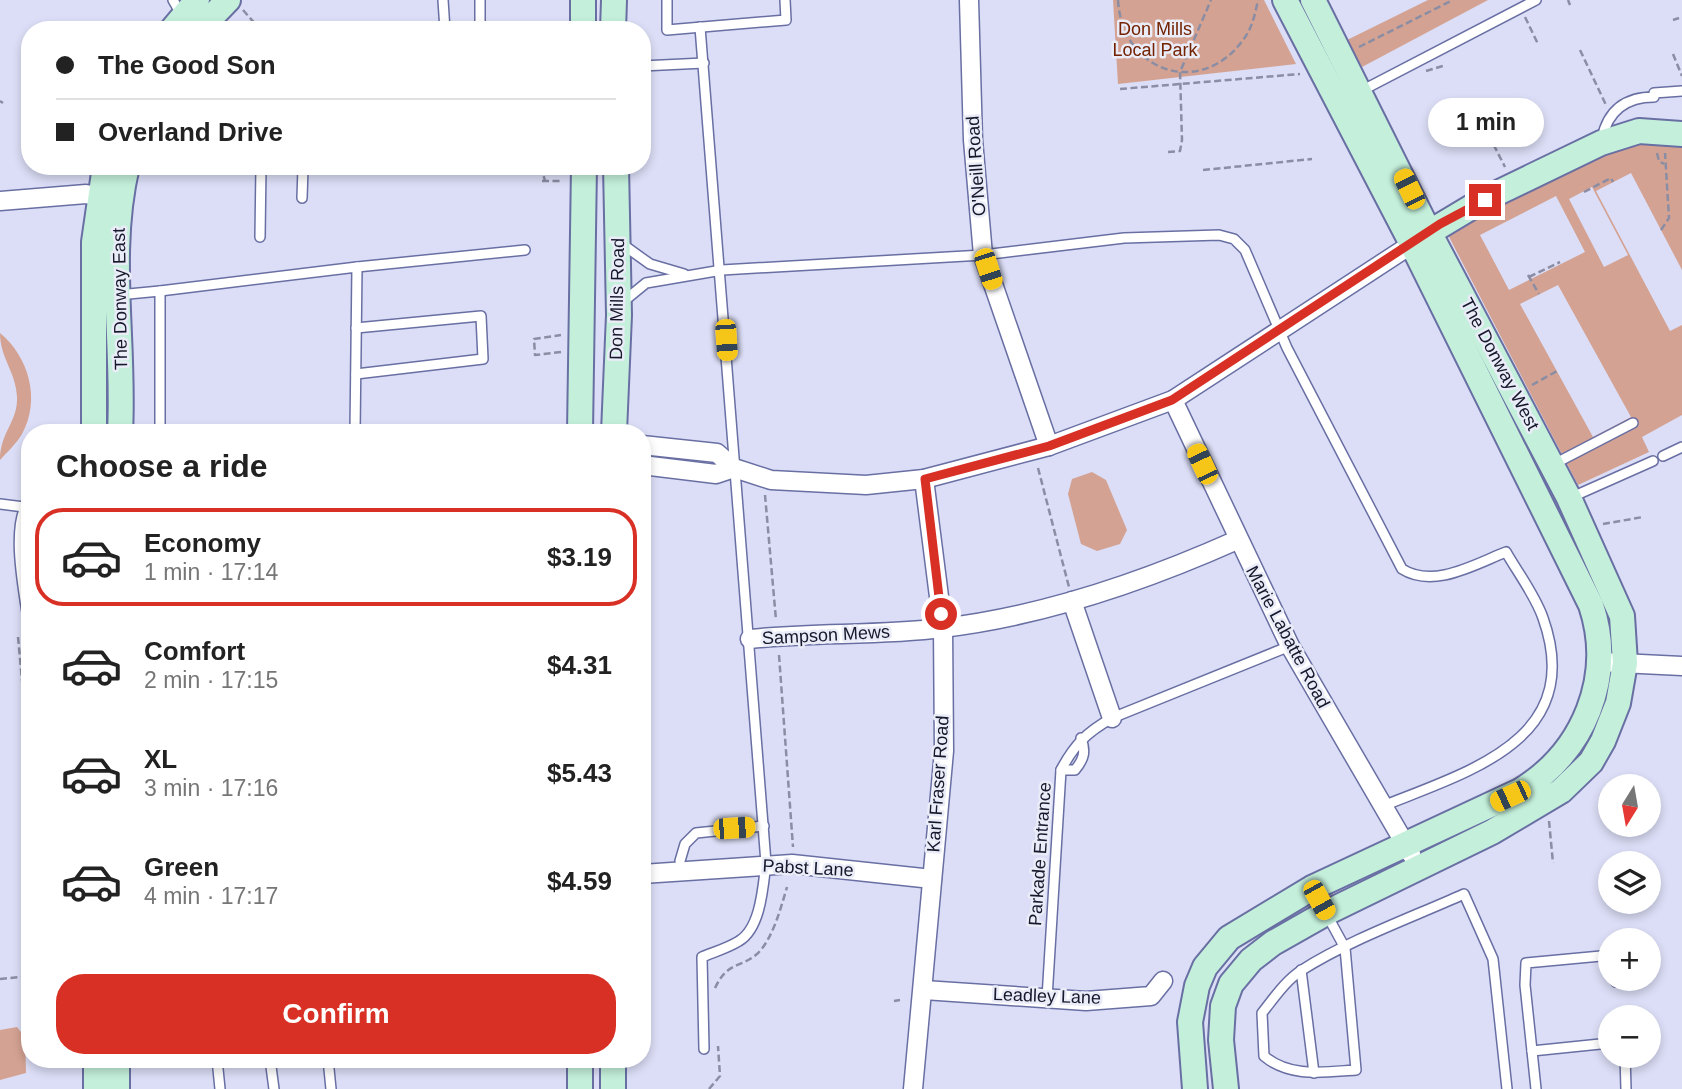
<!DOCTYPE html>
<html lang="en">
<head>
<meta charset="utf-8">
<style>
	body { margin:0; font-family:Arial,sans-serif; background:#f6f6f6; color:#222; height:100vh; display:flex; flex-direction:column; font-size:26px; white-space:nowrap }
	* { box-sizing:border-box; margin:0 }
	p { font-size:23px; color:#767676 }
	.icon { flex:none; width:38px; height:38px; fill:none; stroke:currentColor; stroke-width:2; stroke-linecap:round; stroke-linejoin:round }
	.map { position:relative; flex:1; overflow:hidden }
	.side { position:absolute; left:21px; top:424px; width:630px; height:644px; display:flex; flex-direction:column; background:#fff; border-radius:28px; box-shadow:0 4px 10px #0003 }
	.side>* { flex:none }
	.top-card { position:absolute; left:21px; top:21px; width:630px; height:154px; border-radius:28px; box-shadow:0 4px 10px #0003; display:grid; align-content:center; height:154px; padding:0 35px; background:#fff }
	.needle { width:46px; rotate:191deg }
	.controls { position:absolute; left:1598px; top:774px; display:grid; gap:14px }
	.controls a { display:grid; place-items:center; width:63px; height:63px; border-radius:50%; background:#fff; box-shadow:0 4px 10px #0003; font-size:35px }
	.end { position:absolute; width:32px; height:32px; margin:-16px; border:9px solid #d93025; background:#fff; box-shadow:0 0 0 4px #fff }
	.from { border-radius:50% }
	.bubble { position:absolute; height:49px; border-radius:24px; background:#fff; box-shadow:0 4px 10px #0003; font-size:23px; font-weight:700; line-height:49px; text-align:center }
	.car { position:absolute; width:21px; height:42px; margin:-21px -10px; border-radius:9px; box-shadow:0 0 5px 2px #0007; background:linear-gradient(#f5c518 24%,#345 0 40%,#f5c518 0 76%,#345 0 86%,#f5c518 0) }
	.top-card b { display:flex; align-items:center; gap:24px; height:66px; font-size:26px }
	.top-card b+b { border-top:2px solid #e0e0e0 }
	.top-card i { width:18px; height:18px; background:#222 }
	ul { padding:0; list-style:none }
	li { display:flex; align-items:center; gap:21px; height:98px; margin:0 14px 10px; padding:0 21px; border:4px solid transparent; border-radius:28px }
	li div { flex:1 }
	li b { display:block; font-size:26px }
	li em { font-style:normal; font-weight:700 }
	li.on { border-color:#d93025 }
	li>.icon { width:63px; height:63px; stroke-width:1.5 }
	h2 { padding:0 35px; font-size:32px; line-height:84px }
	.action { display:flex; gap:14px; margin-top:auto; padding:14px 35px }
	.action a { flex:1; height:80px; border-radius:28px; background:#d93025; color:#fff; font-size:28px; font-weight:700; line-height:80px; text-align:center }
	.map>svg:first-child { display:block }
</style>
</head>
<body>
<div class="map">
<svg width="1682" height="1089" viewBox="0 0 1682 1089">
	<rect width="100%" height="100%" fill="#dbdef6"/>
	<g fill="#d4a292" fill-rule="evenodd">
		<path d="M1113 0H1264L1296 64 1118 84Z"/>
		<path d="M1428 0H1488L1362 67 1347 40Z"/>
		<path d="M1632 139 1682 142V270L1631 173 1596 191 1670 331 1682 325V415L1642 437 1649 452 1578 485 1448 235 1451 230ZM1592 187 1628 255 1604 267 1569 199ZM1556 196 1585 252 1509 290 1480 235ZM1558 285 1631 417 1593 437 1520 304Z"/>
		<path d="M0 333C29 357 41 400 22 434 17 443 7 452 0 460 0 432 18 422 17 397 16 372 0 358 0 333Z"/>
		<path d="M1092 472 1106 480 1127 530 1120 544 1097 551 1081 544 1068 494 1072 479Z"/>
		<path d="M17 1027 25 1037 26 1073 0 1080V1030Z"/>
	</g>
	<g fill="none" stroke-linecap="round" stroke-linejoin="round">
		<defs>
			<g id="lane">
				<path d="M173 0 181 14"/>
				<path d="M443 0 445 30"/>
				<path d="M480 0V30"/>
				<path d="M667 0V30L786 20 785 0"/>
				<path d="M700 27 766 863C763 886 761 928 739 941 728 948 714 952 702 957L704 1049"/>
				<path d="M642 66 704 63"/>
				<path d="M1361 91 1536 0"/>
				<path d="M1602 138C1608 111 1625 97 1654 97V93L1682 91"/>
				<path d="M302 198 303 168 312 166"/>
				<path d="M260 237 261 166"/>
				<path d="M622 244 650 264 684 274"/>
				<path d="M357 267 525 250"/>
				<path d="M160 291 357 267 355 432"/>
				<path d="M118 295 160 291V432"/>
				<path d="M624 301 646 283 722 270 983 255 1124 238 1219 235 1234 239 1245 250 1287 348 1402 569C1434 589 1475 564 1506 552 1518 573 1535 595 1543 618 1586 739 1470 771 1383 806"/>
				<path d="M356 374 483 359 481 316 356 328"/>
				<path d="M1663 456 1682 447"/>
				<path d="M1554 464 1633 423"/>
				<path d="M1572 497 1653 461"/>
				<path d="M30 500C8 523 26 601 30 632"/>
				<path d="M0 504 24 507"/>
				<path d="M1061 770H1075C1084 759 1086 752 1081 738"/>
				<path d="M680 861 685 844 696 833 764 826"/>
				<path d="M1327 915 1345 948 1356 1070C1324 1072 1290 1078 1264 1056L1262 1013C1274 998 1286 980 1302 970 1349 940 1413 917 1464 894L1493 959 1507 1089"/>
				<path d="M1610 959 1601 956 1526 963 1525 985 1532 1051 1610 1043"/>
				<path d="M1301 970 1314 1073"/>
				<path d="M1615 978 1616 982"/>
				<path d="M1047 998 1061 770C1074 745 1087 732 1112 718L1290 646"/>
				<path d="M1532 1051 1536 1089"/>
				<path d="M1625 1055 1626 1089"/>
				<path d="M217 1059 220 1089"/>
				<path d="M270 1059 274 1089"/>
				<path d="M328 1059 331 1089"/>
			</g>
			<g id="street">
				<path d="M969 0 973 140 983 255 1049 446"/>
				<path d="M0 201 86 194 111 199"/>
				<path d="M1173 400 1290 646 1411 854"/>
				<path d="M642 445 717 453 734 468 771 480 866 485 924 479 1049 446 1173 400 1412 244"/>
				<path d="M642 465 716 474 734 468"/>
				<path d="M1072 601 1112 718"/>
				<path d="M750 639C814 632 878 636 942 628 1044 616 1143 582 1237 540"/>
				<path d="M1600 662 1682 666"/>
				<path d="M642 874 792 864 932 879"/>
				<path d="M924 990 1086 1001 1151 996 1163 981"/>
				<path d="M913 1089 944 751 943 628 924 479"/>
			</g>
			<g id="secondary">
				<path d="M583 0V30"/>
				<path d="M172 30 197 0"/>
				<path d="M199 30 228 0"/>
				<path d="M613 30 614 0"/>
				<path d="M1415 241 1485 199 1601 143 1639 131 1682 134"/>
				<path d="M94 432V242L105 166"/>
				<path d="M120 432C125 343 106 254 127 166"/>
				<path d="M580 432 584 166"/>
				<path d="M614 432 619 315 616 166"/>
				<path d="M96 1059V1089"/>
				<path d="M580 1059V1089"/>
				<path d="M613 1059V1089"/>
				<path d="M117 1089V1059"/>
				<path d="M1195 1089 1190 1022 1197 986 1205 967 1229 938 1312 888 1520 791C1584 752 1615 677 1591 605L1412 244 1285 0"/>
				<path d="M1226 1089 1221 1040 1223 1006 1231 984 1251 960 1273 943 1326 913 1492 832 1561 791 1591 762 1603 741 1618 703 1625 663 1622 616 1569 498 1429 232 1313 0"/>
			</g>
		</defs>
		<use href="#lane" stroke="#696fa3" stroke-width="12"/>
		<use href="#street" stroke="#696fa3" stroke-width="21"/>
		<use href="#secondary" stroke="#696fa3" stroke-width="28"/>
		<g stroke="#8a8da3" stroke-width="2.5" stroke-dasharray="7 3.5" stroke-linecap="butt">
			<path d="M1118 0C1122 73 1201 98 1243 40 1252 29 1255 14 1258 0"/>
			<path d="M1568 0 1570 5"/>
			<path d="M243 10 257 26 268 29"/>
			<path d="M1525 17 1538 44"/>
			<path d="M1673 20 1679 18"/>
			<path d="M1359 47 1453 0"/>
			<path d="M1580 50 1606 105"/>
			<path d="M1673 54 1682 76"/>
			<path d="M1426 71 1446 65"/>
			<path d="M1120 89 1300 74"/>
			<path d="M0 101 3 103"/>
			<path d="M1463 103 1481 120 1505 167"/>
			<path d="M1168 152 1180 151 1182 140 1180 72 1211 0"/>
			<path d="M1657 153 1659 161 1664 164"/>
			<path d="M541 166 545 181"/>
			<path d="M1203 170 1312 159"/>
			<path d="M542 181H562"/>
			<path d="M1584 192 1611 178 1613 182"/>
			<path d="M1661 230 1669 218 1665 153"/>
			<path d="M1528 275 1539 294"/>
			<path d="M1529 277 1560 262"/>
			<path d="M561 352 535 355 534 339 561 335"/>
			<path d="M1532 385 1557 371"/>
			<path d="M1038 468 1069 587"/>
			<path d="M765 495 776 620"/>
			<path d="M1603 524 1643 517"/>
			<path d="M18 637 30 766"/>
			<path d="M779 655 793 847"/>
			<path d="M1549 821 1553 863"/>
			<path d="M0 979 30 976"/>
			<path d="M715 988C728 961 739 969 757 954 773 939 781 907 787 887"/>
			<path d="M894 1001 900 1000"/>
			<path d="M709 1089 720 1076 718 1046"/>
		</g>
		<use href="#lane" stroke="#fff" stroke-width="9"/>
		<use href="#street" stroke="#fff" stroke-width="18"/>
		<use href="#secondary" stroke="#c4f0db" stroke-width="24"/>
	</g>
	<g fill="none" stroke-linecap="round" stroke-linejoin="round">
		<path stroke="#d93025" stroke-width="9" d="M941 614 925 479 1049 446 1172 400 1440 224 1485 200"/>
	</g>
	<g text-anchor="middle" dominant-baseline="central" stroke-width="5" stroke-linejoin="round" paint-order="stroke">
		<g font-size="18" fill="#732202" stroke="#eaecf8">
			<text x="1155" y="29">Don Mills<tspan x="1155" dy="21">Local Park</tspan></text>
		</g>
		<g font-size="18" fill="#16182c" stroke="#eaecf8">
			<text transform="translate(976 166) rotate(-94)">O'Neill Road</text>
			<text transform="translate(120 299) rotate(-91)">The Donway East</text>
			<text transform="translate(617 299) rotate(-89)">Don Mills Road</text>
			<text transform="translate(1500 364) rotate(62)">The Donway West</text>
			<text transform="translate(826 635) rotate(-3)">Sampson Mews</text>
			<text transform="translate(1288 637) rotate(62)">Marie Labatte Road</text>
			<text transform="translate(938 784) rotate(-86)">Karl Fraser Road</text>
			<text transform="translate(1040 854) rotate(-86)">Parkade Entrance</text>
			<text transform="translate(808 868) rotate(3)">Pabst Lane</text>
			<text transform="translate(1047 996) rotate(2)">Leadley Lane</text>
		</g>
	</g>
</svg>
<div class="controls">
<a><svg class="needle" viewBox="-14 -14 28 28"><path d="M0-13l5 13h-10z" fill="#e53935"/><path d="M0 13l5-13h-10z" fill="#767676"/></svg></a>
<a><svg class="icon" aria-label="layers" viewBox="0 0 24 24"><path d="M12 4l9 5-9 5-9-5zM3 14l9 5 9-5"/></svg></a>
<a>+</a>
<a>−</a>
</div>
<i class="end from" style="left:941px;top:614px"></i>
<i class="end" style="left:1485px;top:200px"></i>
<div class="bubble" style="left:1428px;top:98px;width:116px">1 min</div>
<i class="car" style="left:1409px;top:189px;rotate:334deg"></i>
<i class="car" style="left:988px;top:269px;rotate:162deg"></i>
<i class="car" style="left:726px;top:340px;rotate:176deg"></i>
<i class="car" style="left:1202px;top:464px;rotate:335deg"></i>
<i class="car" style="left:1510px;top:796px;rotate:245deg"></i>
<i class="car" style="left:734px;top:828px;rotate:86deg"></i>
<i class="car" style="left:1319px;top:900px;rotate:151deg"></i>
<div class="top-card">
<b><i class="from"></i>The Good Son</b>
<b><i></i>Overland Drive</b>
</div>
<section class="side">
<h2>Choose a ride</h2>
<ul>
<li class="on"><svg class="icon" aria-label="car" viewBox="0 0 24 24"><path d="M5 17H2v-5l4-1 3-4h7l3 4 3 1v5h-3M9 17h6M6 11h13"/><circle cx="7" cy="17" r="2"/><circle cx="17" cy="17" r="2"/></svg><div><b>Economy</b><p>1 min · 17:14</p></div><em>$3.19</em></li>
<li><svg class="icon" aria-label="car" viewBox="0 0 24 24"><path d="M5 17H2v-5l4-1 3-4h7l3 4 3 1v5h-3M9 17h6M6 11h13"/><circle cx="7" cy="17" r="2"/><circle cx="17" cy="17" r="2"/></svg><div><b>Comfort</b><p>2 min · 17:15</p></div><em>$4.31</em></li>
<li><svg class="icon" aria-label="car" viewBox="0 0 24 24"><path d="M5 17H2v-5l4-1 3-4h7l3 4 3 1v5h-3M9 17h6M6 11h13"/><circle cx="7" cy="17" r="2"/><circle cx="17" cy="17" r="2"/></svg><div><b>XL</b><p>3 min · 17:16</p></div><em>$5.43</em></li>
<li><svg class="icon" aria-label="car" viewBox="0 0 24 24"><path d="M5 17H2v-5l4-1 3-4h7l3 4 3 1v5h-3M9 17h6M6 11h13"/><circle cx="7" cy="17" r="2"/><circle cx="17" cy="17" r="2"/></svg><div><b>Green</b><p>4 min · 17:17</p></div><em>$4.59</em></li>
</ul>
<div class="action"><a>Confirm</a></div>
</section>
</div>
</body>
</html>
